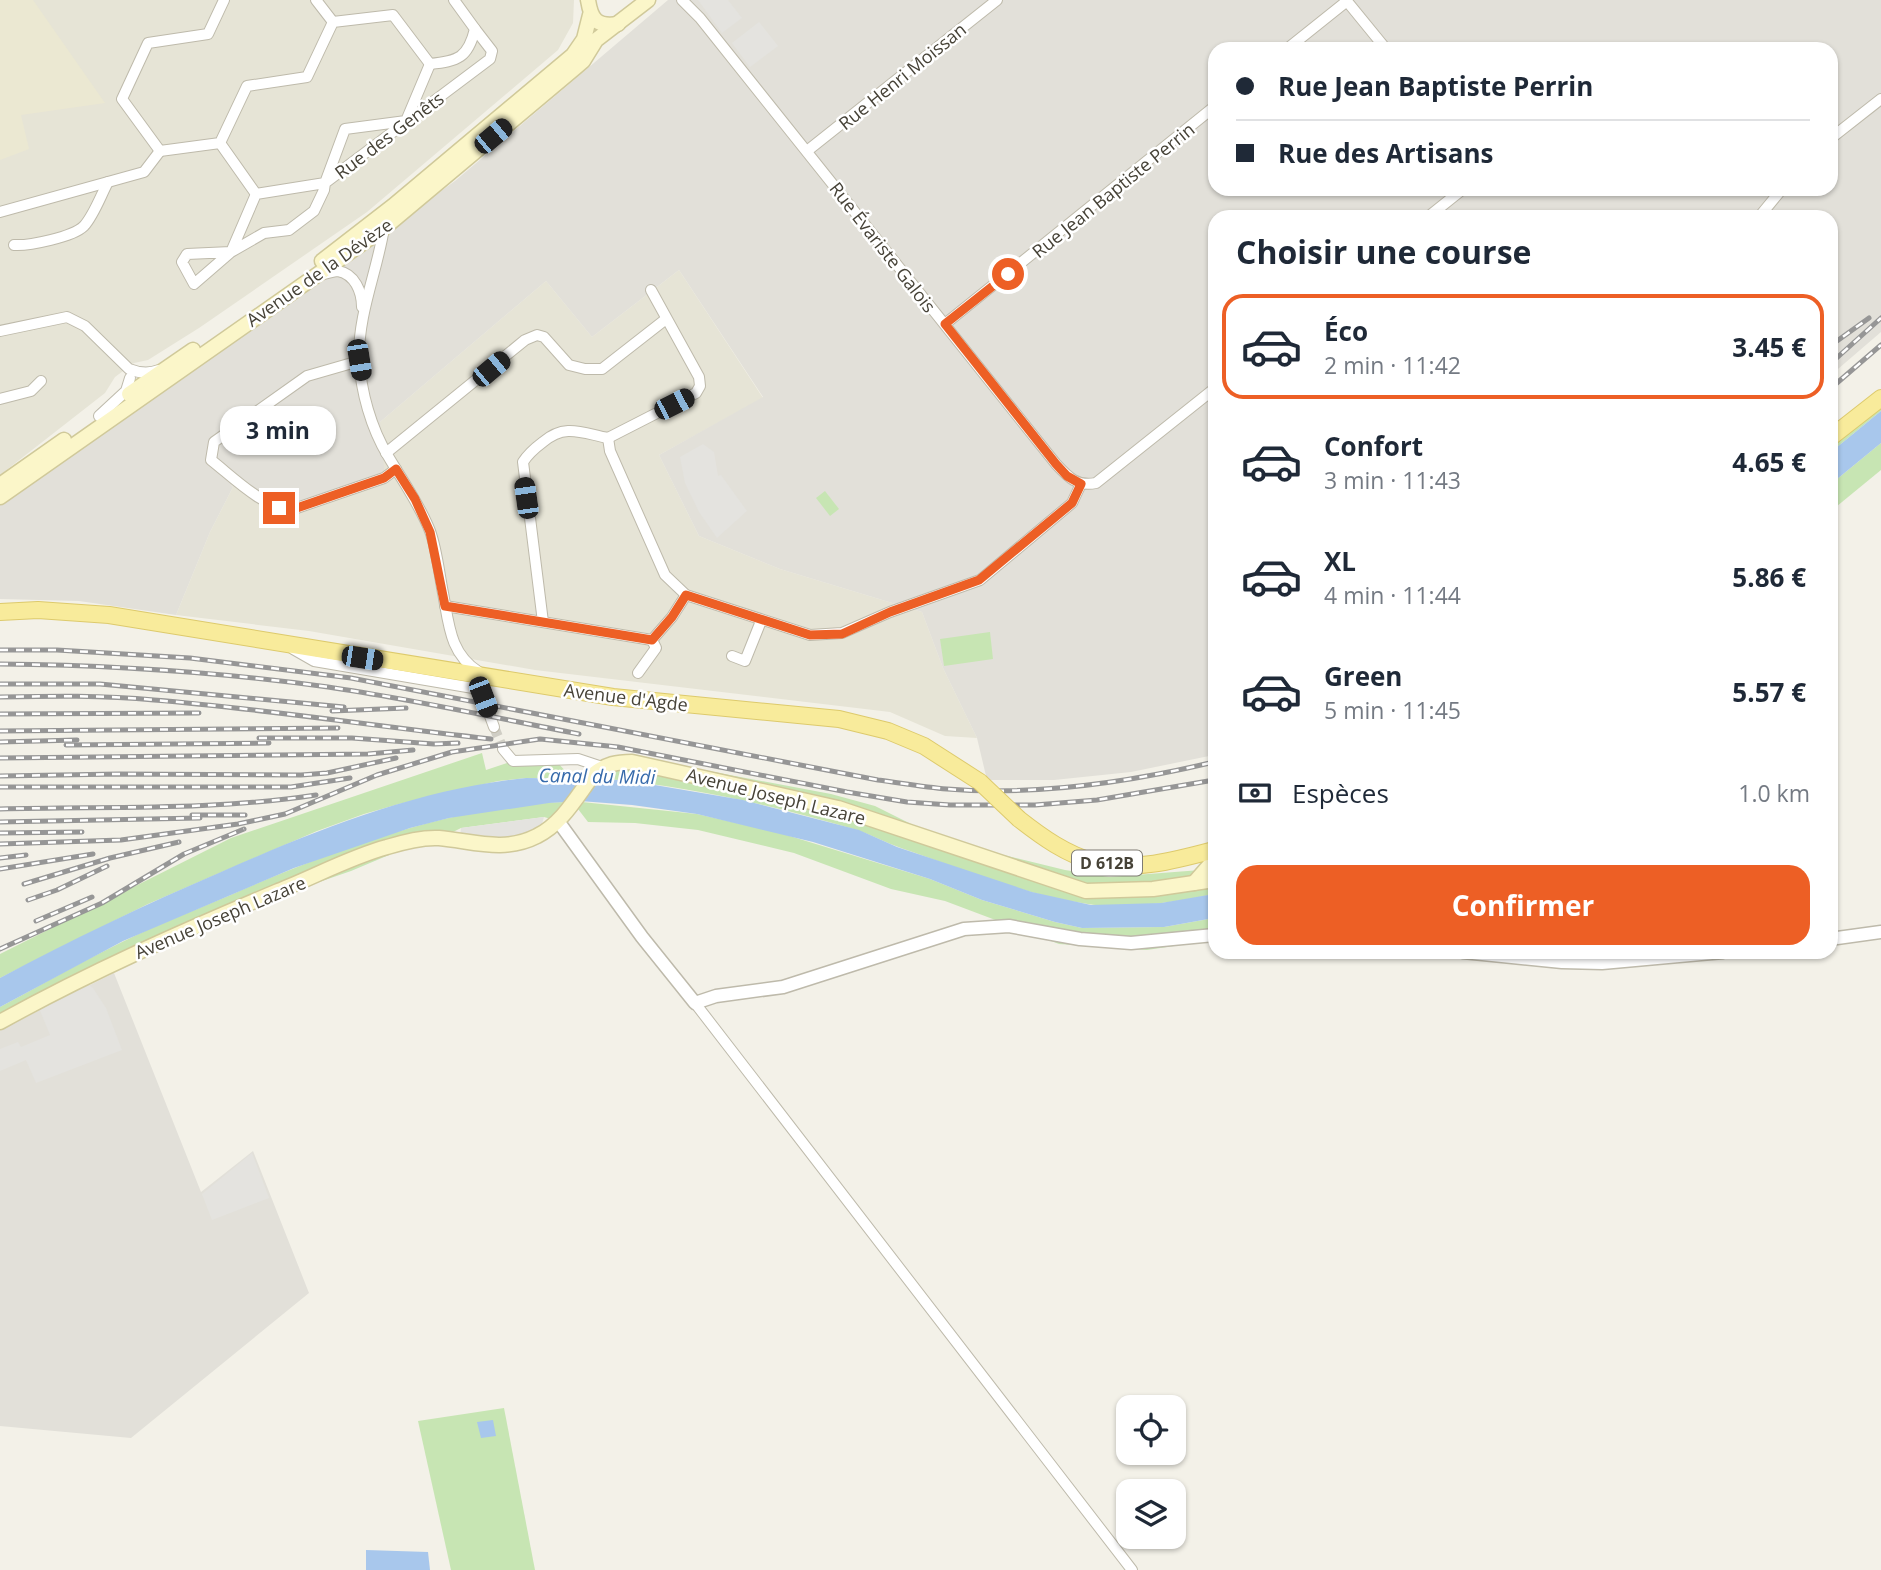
<!DOCTYPE html>
<html lang="fr">
<head>
<meta charset="utf-8">
<style>
	body { margin:0; font-family:"Open Sans",sans-serif; background:#f6f6f7; color:#1f2937; height:100vh; display:flex; flex-direction:column; font-size:26px; white-space:nowrap }
	* { box-sizing:border-box; margin:0 }
	p { font-size:23px; color:#747a83 }
	.icon { flex:none; width:38px; height:38px; fill:none; stroke:currentColor; stroke-width:2; stroke-linecap:round; stroke-linejoin:round }
	.map { position:relative; flex:1; overflow:hidden }
	.details { position:absolute; left:1208px; top:210px; width:630px; height:749px; display:flex; flex-direction:column; background:#fff; border-radius:21px; box-shadow:0 2px 5px #0004 }
	.details>* { flex:none }
	.top-card { position:absolute; left:1208px; top:42px; width:630px; height:154px; border-radius:21px; box-shadow:0 2px 5px #0004; display:grid; align-content:center; height:154px; padding:0 28px; background:#fff }
	.buttons { position:absolute; left:1116px; top:1395px; display:grid; gap:14px }
	.buttons a { display:grid; place-items:center; width:70px; height:70px; border-radius:14px; background:#fff; box-shadow:0 2px 5px #0004; font-size:35px }
	.end { position:absolute; width:32px; height:32px; margin:-16px; border:9px solid #ed5f25; background:#fff; box-shadow:0 0 0 4px #fff }
	.from { border-radius:50% }
	.bubble { position:absolute; height:49px; border-radius:21px; background:#fff; box-shadow:0 2px 5px #0004; font-size:23px; font-weight:700; line-height:49px; text-align:center }
	.car { position:absolute; width:21px; height:42px; margin:-21px -10px; border-radius:9px; box-shadow:0 0 5px 2px #0007; background:linear-gradient(#222 24%,#8ab4d8 0 40%,#222 0 76%,#8ab4d8 0 86%,#222 0) }
	.top-card b { display:flex; align-items:center; gap:24px; height:66px; font-size:26px }
	.top-card b+b { border-top:2px solid #e0e1e3 }
	.top-card i { width:18px; height:18px; background:#1f2937 }
	ul { padding:0; list-style:none }
	li { display:flex; align-items:center; gap:21px; height:105px; margin:0 14px 10px; padding:0 14px; border:4px solid transparent; border-radius:21px }
	li div { flex:1 }
	li b { display:block; font-size:26px }
	li em { font-style:normal; font-weight:700 }
	li.current { border-color:#ed5f25 }
	li>.icon { width:63px; height:63px; stroke-width:1.5 }
	h2 { padding:0 28px; font-size:32px; line-height:84px }
	.pay { display:flex; align-items:center; gap:18px; height:77px; padding:0 28px; font-size:26px }
	.pay p { margin-inline-start:auto }
	.primary-button { display:flex; gap:14px; margin-top:auto; padding:14px 28px }
	.primary-button a { flex:1; height:80px; border-radius:21px; background:#ed5f25; color:#fff; font-size:28px; font-weight:700; line-height:80px; text-align:center }
	.map>svg:first-child { display:block }
</style>
</head>
<body>
<div class="map">
<svg width="1881" height="1570" viewBox="0 0 1881 1570">
	<rect width="100%" height="100%" fill="#f3f1e8"/>
	<g fill="#e6e4d6">
		<path d="M0 0H574L573 23 558 50 367 212 199 328 148 360 134 363 115 377 105 393 0 475Z"/>
		<path d="M679 270 763 398 659 455 699 536 780 569 922 612 943 668 977 738 945 736 890 712 535 670 309 631 176 615 210 532 233 487 226 481 380 422 546 281 592 337Z"/>
	</g>
	<g fill="#e2e0d9" fill-rule="evenodd">
		<path d="M668 0H1881V332L1831 375 1830 217H1214V755L1131 772 1054 780H987L977 738 943 668 922 612 780 569 699 536 659 455 763 397 679 270 592 337 546 281 380 422 385 478 285 514 230 484 233 487 210 532 176 615 79 601 0 599V503L196 367 455 181ZM1214 49H1830V189H1214Z"/>
		<path d="M114 973 201 1192 253 1151 309 1293 131 1438 0 1426V1030Z"/>
	</g>
	<path fill="#ebe8d2" d="M0 0H33L105 103 21 115 29 149 0 160Z"/>
	<g fill="#c7e5b3">
		<path d="M1881 390V411L1831 452V428L1861 407Z"/>
		<path d="M1881 443V470L1831 511V484Z"/>
		<path d="M825 491 839 509 830 516 816 498Z"/>
		<path d="M990 632 993 659 944 666 940 639Z"/>
		<path d="M482 753 486 770 513 761 555 760 572 778H526L498 781 399 804 364 814 317 831 148 904 0 978V954L231 838Z"/>
		<path d="M661 762 831 794 875 806 913 825 991 852 1065 870 1109 877 1214 869V894C1178 902 1125 910 1088 904 1024 895 962 869 901 848 886 843 872 835 857 830 776 806 692 787 608 779L605 771Z"/>
		<path d="M566 802 558 821 544 817 461 828 441 838 415 844 351 871 273 898 0 1022V1007C41 985 81 962 122 942 162 922 204 907 244 889 346 846 455 805 566 802Z"/>
		<path d="M582 802 697 814 780 833 930 879 982 900 1055 922 1082 928 1164 927 1214 918V940L1147 950 1059 944 945 901 891 889 794 853 698 830 635 823 588 822 578 809Z"/>
		<path d="M504 1408 535 1570H451L418 1421Z"/>
	</g>
	<g fill="#e4e3df">
		<path d="M698 0H728L742 18 722 33Z"/>
		<path d="M759 22 778 46 750 67 732 43Z"/>
		<path d="M703 444 714 452 718 476 721 475 747 511 717 538 699 512 685 483 680 457Z"/>
		<path d="M544 817 542 824 534 830 516 837 501 839 460 837 461 828Z"/>
		<path d="M88 984 93 988 106 1008 122 1050 36 1083 26 1060 0 1071V1049L18 1042 21 1047 50 1035 39 1008Z"/>
		<path d="M252 1153 269 1198 212 1220 202 1194Z"/>
	</g>
	<g fill="#a8c7ec">
		<path d="M1881 411V443L1831 484V452Z"/>
		<path d="M526 778 608 779 637 782 743 800 859 830 897 847 1032 892 1091 905 1161 903 1214 894V918L1164 927 1082 928 1055 922 982 900 930 879 813 842 697 814 632 805 580 801 549 803 449 818 410 828 294 868 123 941 0 1007V978C73 939 146 904 221 872 319 829 419 789 526 778Z"/>
		<path d="M493 1420 496 1436 481 1438 477 1422Z"/>
		<path d="M366 1550 428 1552 430 1570H366Z"/>
	</g>
	<g fill="none" stroke-linecap="round" stroke-linejoin="round">
		<path stroke="#d0cec5" stroke-width="10" stroke-dasharray="10 5" stroke-linecap="butt" d="M494 727 503 749"/>
		<defs>
			<g id="minor">
				<path d="M316 0 333 22"/>
				<path d="M682 0 700 18 1056 464C1068 477 1077 487 1096 483L1214 389"/>
				<path d="M1346 0 1386 49"/>
				<path d="M1287 49 1347 1"/>
				<path d="M430 64 406 121 345 129 325 183 256 194 231 252 187 254 182 262 194 284 231 252 264 233 289 230 314 211 324 190 325 183 490 59 492 51 475 29"/>
				<path d="M430 64C458 61 468 58 475 29L454 0"/>
				<path d="M1830 139 1881 99"/>
				<path d="M220 143 256 194"/>
				<path d="M160 151 220 143 247 86 307 77 333 22 393 15 430 64"/>
				<path d="M160 151 122 99 148 43 208 34 224 0"/>
				<path d="M807 151 997 0"/>
				<path d="M0 212 144 172 160 151"/>
				<path d="M1428 217 1463 189"/>
				<path d="M1759 217 1782 189"/>
				<path d="M384 228C377 272 358 314 359 359 361 392 371 428 388 456 402 480 419 503 430 531 437 550 439 573 443 593 449 625 450 654 479 672"/>
				<path d="M14 245C29 246 73 237 84 226 94 215 101 195 108 182"/>
				<path d="M321 275C325 274 333 271 338 271 355 274 362 292 362 307"/>
				<path d="M945 324 1214 107"/>
				<path d="M0 331 67 317 85 326 129 369C139 373 149 374 159 370"/>
				<path d="M359 361 307 376 214 442 211 460C234 478 261 506 291 510L384 478 396 469"/>
				<path d="M0 399 31 391 41 381"/>
				<path d="M99 416 126 391 130 378"/>
				<path d="M608 438 610 451 665 575 686 595 810 635 842 633 890 612 980 580 1072 503 1081 484"/>
				<path d="M608 438 696 393 700 386 699 377 651 290"/>
				<path d="M386 453 525 340 537 335 544 337 569 365 585 369H602L666 319"/>
				<path d="M445 606 652 640 672 617 686 595"/>
				<path d="M543 622 523 462C528 454 535 448 543 442 565 423 582 433 608 438"/>
				<path d="M293 649 314 661 473 688 483 697 494 727"/>
				<path d="M732 656 745 661 761 621"/>
				<path d="M638 673 656 648 652 640"/>
				<path d="M503 749 513 761 578 759 602 767"/>
				<path d="M695 1003 1132 1570"/>
			</g>
			<g id="tertiary">
				<path d="M558 821 642 937 695 1003 716 996 783 987 964 929 1009 926 1080 939 1131 943 1214 935"/>
				<path d="M1830 939 1881 932"/>
				<path d="M1463 952 1562 962 1602 963 1723 952"/>
			</g>
			<g id="secondary">
				<path d="M588 0C591 20 597 27 618 24"/>
				<path d="M322 261 393 206 573 55 584 39 590 15"/>
				<path d="M129 394 193 350"/>
				<path d="M0 485 64 440"/>
				<path d="M0 497 384 228 575 68 583 61 596 40 648 0"/>
				<path d="M1194 883 1214 860"/>
				<path d="M0 1022C90 972 183 931 278 891 314 877 350 857 387 847 403 842 421 837 439 838 473 841 504 853 537 836 562 824 577 796 594 774 606 764 617 762 632 762L838 808 1086 891 1153 889 1214 880"/>
			</g>
			<g id="primary">
				<path d="M1830 438 1881 398"/>
				<path d="M0 612 38 610 109 615 613 697 839 719 888 731 924 746 980 782"/>
				<path d="M1019 819C1042 837 1067 855 1095 862 1134 872 1177 860 1214 850"/>
			</g>
		</defs>
		<use href="#minor" stroke="#bebaab" stroke-width="12"/>
		<use href="#tertiary" stroke="#bebaab" stroke-width="15"/>
		<use href="#secondary" stroke="#d0c99a" stroke-width="17"/>
		<use href="#primary" stroke="#ddca6c" stroke-width="18"/>
		<use href="#minor" stroke="#fff" stroke-width="10"/>
		<use href="#tertiary" stroke="#fff" stroke-width="12"/>
		<use href="#secondary" stroke="#fbf6c9" stroke-width="14"/>
		<use href="#primary" stroke="#f8eb9b" stroke-width="16"/>
		<defs>
			<g id="rail">
				<path d="M1830 346 1869 318"/>
				<path d="M1830 364 1881 318"/>
				<path d="M1830 389 1881 345"/>
				<path d="M0 650H57L190 658 351 678 878 780C901 783 924 787 947 789 1034 796 1130 782 1214 762"/>
				<path d="M0 664C110 665 219 672 328 687 412 699 496 718 579 734"/>
				<path d="M0 684H100L344 707"/>
				<path d="M0 697C51 696 103 695 154 700 267 709 379 727 491 739"/>
				<path d="M332 711 406 708"/>
				<path d="M0 714 199 713"/>
				<path d="M0 731 338 728"/>
				<path d="M259 738H352L434 744 458 743"/>
				<path d="M0 742 77 740"/>
				<path d="M66 745 269 743"/>
				<path d="M0 758 368 754 413 750"/>
				<path d="M0 776 119 774 301 775 327 773 396 758"/>
				<path d="M0 787H291L350 778"/>
				<path d="M0 809C105 806 212 811 316 795"/>
				<path d="M192 815H245"/>
				<path d="M0 822 200 818"/>
				<path d="M0 833 82 832"/>
				<path d="M0 844 121 840 238 824 285 814 377 775 452 752 540 739 618 747 847 792 907 802 950 805H1035L1097 800 1214 780"/>
				<path d="M0 858 26 855"/>
				<path d="M0 869 93 854"/>
				<path d="M24 884 110 858 179 842"/>
				<path d="M28 900 57 890 107 866"/>
				<path d="M36 921 92 897"/>
				<path d="M0 949 102 903 184 854 244 829"/>
			</g>
		</defs>
		<use href="#rail" stroke="#969696" stroke-width="5"/>
		<use href="#rail" stroke="#fff" stroke-width="2.5" stroke-dasharray="8" stroke-linecap="butt"/>
		<defs>
			<path id="primary-bridge" d="M980 782 1019 819"/>
		</defs>
		<use href="#primary-bridge" stroke="#ddca6c" stroke-width="18" stroke-linecap="butt"/>
		<use href="#primary-bridge" stroke="#f8eb9b" stroke-width="16"/>
	</g>
	<g fill="none" stroke-linecap="round" stroke-linejoin="round">
		<path stroke="#ed5f25" stroke-width="9" d="M279 508 291 510 384 478 396 469 415 499 430 532 445 606 652 640 672 617 686 595 810 635 842 634 890 612 979 580 1072 503 1081 484 1067 476 1056 464 945 324 1008 274"/>
	</g>
	<g text-anchor="middle" dominant-baseline="central" stroke-width="5" stroke-linejoin="round" paint-order="stroke">
		<rect fill="#fff" stroke="#7e7b73" stroke-width="2" x="1072" y="850.5" width="70" height="25" rx="5"/>
		<g font-size="16" font-weight="bold" fill="#464237">
			<text x="1107" y="863">D 612B</text>
		</g>
		<g font-size="18" fill="#464237" stroke="#fff">
			<text transform="translate(902 76) rotate(-39)">Rue Henri Moissan</text>
			<text transform="translate(389 135) rotate(-37)">Rue des Genêts</text>
			<text transform="translate(1113 190) rotate(-39)">Rue Jean Baptiste Perrin</text>
			<text transform="translate(883 247) rotate(52)">Rue Évariste Galois</text>
			<text transform="translate(319 272) rotate(-35)">Avenue de la Dévèze</text>
			<text transform="translate(626 697) rotate(7)">Avenue d'Agde</text>
			<text transform="translate(776 796) rotate(14)">Avenue Joseph Lazare</text>
			<text transform="translate(220 917) rotate(-23)">Avenue Joseph Lazare</text>
		</g>
		<g font-size="19" font-style="italic" fill="#366aab" stroke="#fff">
			<text transform="translate(597 776) rotate(1)">Canal du Midi</text>
		</g>
	</g>
</svg>
<div class="buttons">
<a><svg class="icon" aria-label="locate" viewBox="0 0 24 24"><circle cx="12" cy="12" r="6"/><path d="M12 2v4M12 18v4M2 12h4M18 12h4"/></svg></a>
<a><svg class="icon" aria-label="layers" viewBox="0 0 24 24"><path d="M12 4l9 5-9 5-9-5zM3 14l9 5 9-5"/></svg></a>
</div>
<i class="end from" style="left:1008px;top:274px"></i>
<i class="end" style="left:279px;top:508px"></i>
<div class="bubble" style="left:220px;top:406px;width:116px">3 min</div>
<i class="car" style="left:493px;top:136px;rotate:50deg"></i>
<i class="car" style="left:359px;top:360px;rotate:171deg"></i>
<i class="car" style="left:491px;top:369px;rotate:50deg"></i>
<i class="car" style="left:674px;top:404px;rotate:63deg"></i>
<i class="car" style="left:526px;top:498px;rotate:352deg"></i>
<i class="car" style="left:362px;top:658px;rotate:99deg"></i>
<i class="car" style="left:483px;top:697px;rotate:159deg"></i>
<div class="top-card">
<b><i class="from"></i>Rue Jean Baptiste Perrin</b>
<b><i></i>Rue des Artisans</b>
</div>
<section class="details">
<h2>Choisir une course</h2>
<ul>
<li class="current"><svg class="icon" aria-label="car" viewBox="0 0 24 24"><path d="M5 17H2v-5l4-1 3-4h7l3 4 3 1v5h-3M9 17h6M6 11h13"/><circle cx="7" cy="17" r="2"/><circle cx="17" cy="17" r="2"/></svg><div><b>Éco</b><p>2 min · 11:42</p></div><em>3.45 €</em></li>
<li><svg class="icon" aria-label="car" viewBox="0 0 24 24"><path d="M5 17H2v-5l4-1 3-4h7l3 4 3 1v5h-3M9 17h6M6 11h13"/><circle cx="7" cy="17" r="2"/><circle cx="17" cy="17" r="2"/></svg><div><b>Confort</b><p>3 min · 11:43</p></div><em>4.65 €</em></li>
<li><svg class="icon" aria-label="car" viewBox="0 0 24 24"><path d="M5 17H2v-5l4-1 3-4h7l3 4 3 1v5h-3M9 17h6M6 11h13"/><circle cx="7" cy="17" r="2"/><circle cx="17" cy="17" r="2"/></svg><div><b>XL</b><p>4 min · 11:44</p></div><em>5.86 €</em></li>
<li><svg class="icon" aria-label="car" viewBox="0 0 24 24"><path d="M5 17H2v-5l4-1 3-4h7l3 4 3 1v5h-3M9 17h6M6 11h13"/><circle cx="7" cy="17" r="2"/><circle cx="17" cy="17" r="2"/></svg><div><b>Green</b><p>5 min · 11:45</p></div><em>5.57 €</em></li>
</ul>
<div class="pay"><svg class="icon" aria-label="cash" viewBox="0 0 24 24"><path d="M3 7h18v10H3z"/><circle cx="12" cy="12" r="2"/></svg>Espèces<p>1.0 km</p></div>
<div class="primary-button"><a>Confirmer</a></div>
</section>
</div>
</body>
</html>
